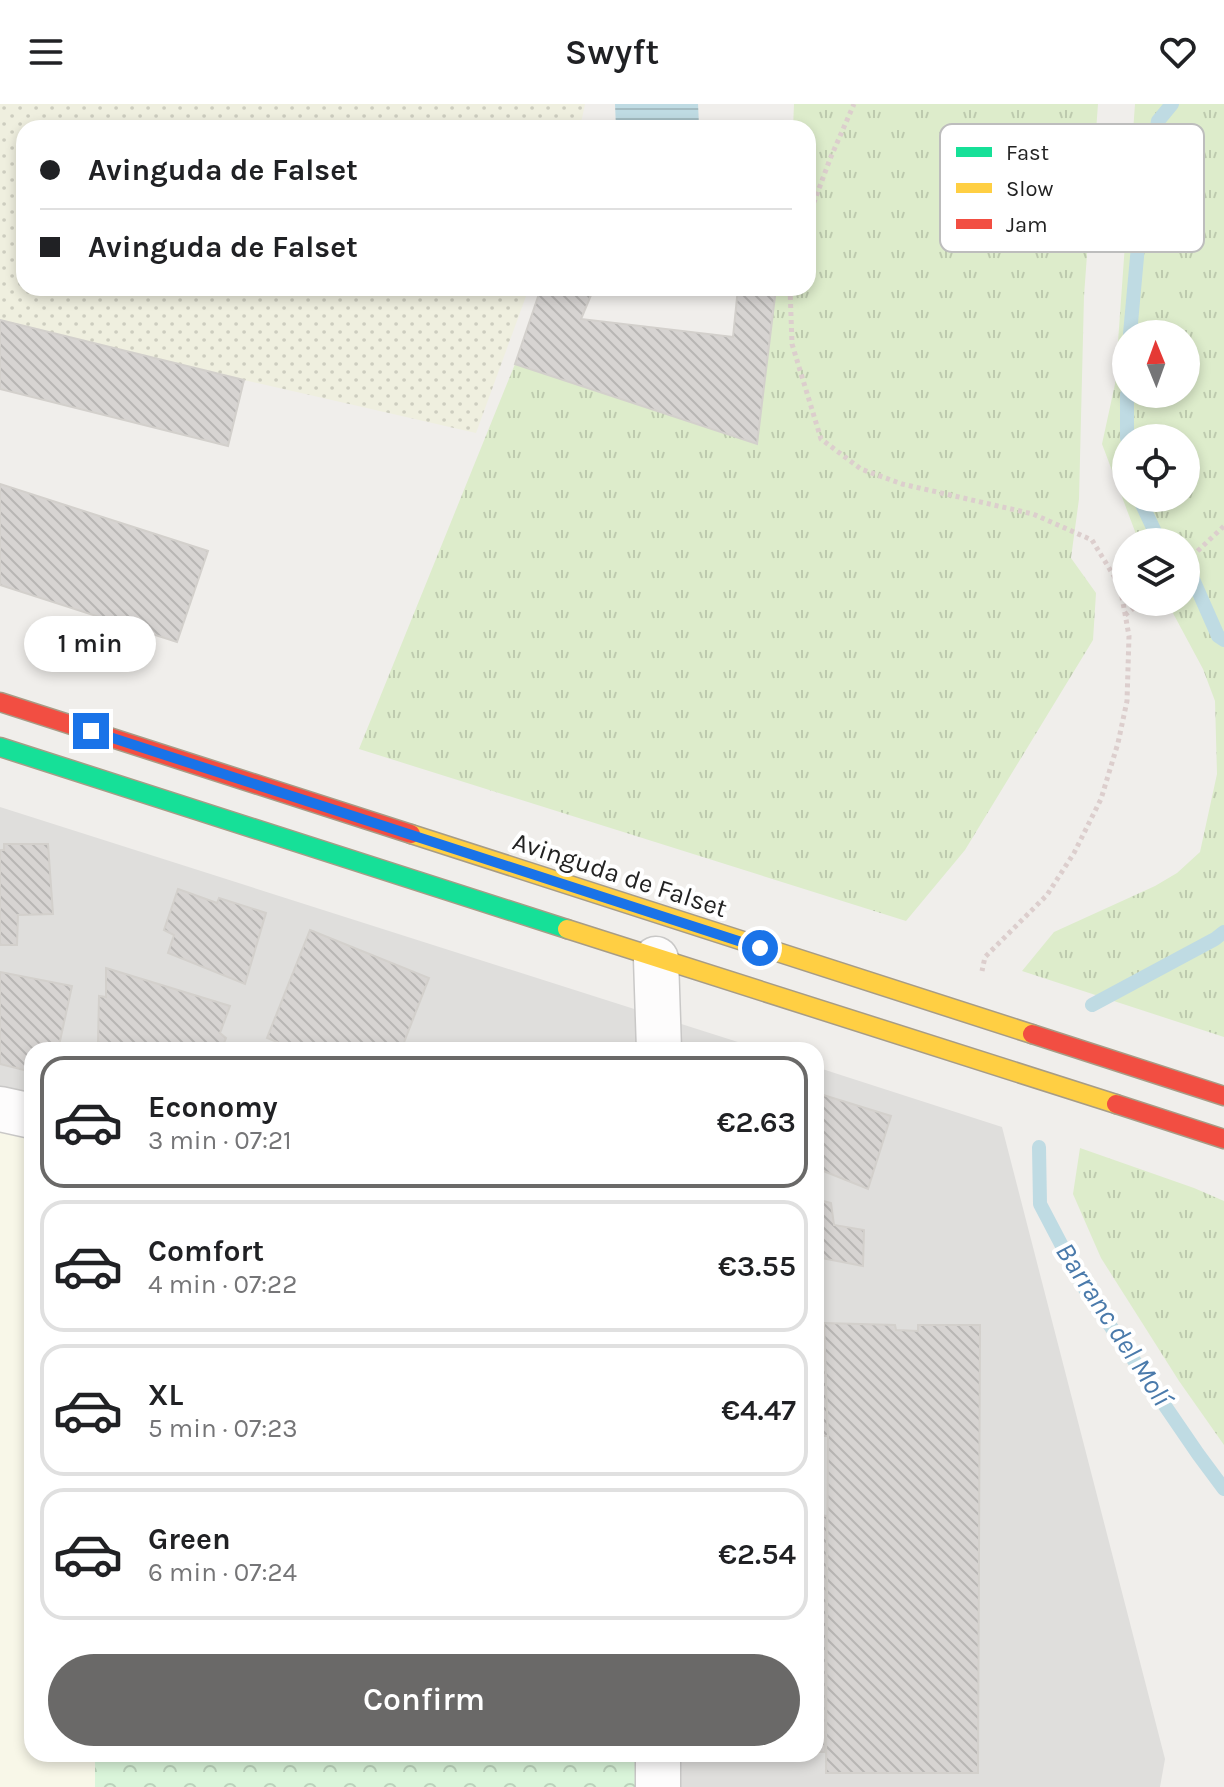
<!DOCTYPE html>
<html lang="en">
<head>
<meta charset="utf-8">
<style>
	body { margin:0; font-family:Karla,sans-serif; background:#f2f2f2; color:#202124; height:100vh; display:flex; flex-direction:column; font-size:30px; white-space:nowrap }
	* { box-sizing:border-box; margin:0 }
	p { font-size:26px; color:#757577 }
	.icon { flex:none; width:44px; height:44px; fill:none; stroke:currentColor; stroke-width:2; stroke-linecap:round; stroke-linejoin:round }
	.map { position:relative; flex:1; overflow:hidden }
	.details { position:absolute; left:24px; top:938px; width:800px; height:720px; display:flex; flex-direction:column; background:#fff; border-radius:24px; box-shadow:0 4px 12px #0003 }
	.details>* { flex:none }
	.hud { position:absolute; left:16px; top:16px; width:800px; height:176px; border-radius:24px; box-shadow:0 4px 12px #0003; display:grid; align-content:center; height:176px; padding:0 24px; background:#fff }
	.needle { width:52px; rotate:359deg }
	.controls { position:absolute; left:1112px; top:216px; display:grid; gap:16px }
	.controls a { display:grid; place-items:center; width:88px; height:88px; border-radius:50%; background:#fff; box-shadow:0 4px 12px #0003; font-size:40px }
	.end { position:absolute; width:36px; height:36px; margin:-18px; border:10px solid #1a73e8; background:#fff; box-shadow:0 0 0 4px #fff }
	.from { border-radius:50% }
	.bubble { position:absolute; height:56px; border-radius:28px; background:#fff; box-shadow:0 4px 12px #0003; font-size:26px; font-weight:600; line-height:56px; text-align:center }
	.hud b { display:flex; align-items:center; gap:28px; height:76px; font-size:30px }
	.hud b+b { border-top:2px solid #e0e0e0 }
	.hud i { width:20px; height:20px; background:#202124 }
	ul { padding:14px 0 0; list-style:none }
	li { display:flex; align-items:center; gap:24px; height:132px; margin:0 16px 12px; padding:0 8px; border:4px solid #e0e0e0; border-radius:24px }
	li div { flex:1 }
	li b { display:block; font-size:30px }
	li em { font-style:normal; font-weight:600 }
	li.current { border-color:#6a6968 }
	li>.icon { width:72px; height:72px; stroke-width:1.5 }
	.primary-button { display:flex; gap:16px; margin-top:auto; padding:16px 24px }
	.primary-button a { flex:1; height:92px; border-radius:48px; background:#6a6968; color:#fff; font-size:32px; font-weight:600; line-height:92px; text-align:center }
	header { display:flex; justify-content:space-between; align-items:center; height:104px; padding:0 24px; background:#fff; font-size:36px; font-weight:600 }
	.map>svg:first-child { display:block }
</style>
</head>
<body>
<header><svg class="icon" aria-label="menu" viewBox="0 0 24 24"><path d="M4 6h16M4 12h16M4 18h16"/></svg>Swyft<svg class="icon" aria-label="heart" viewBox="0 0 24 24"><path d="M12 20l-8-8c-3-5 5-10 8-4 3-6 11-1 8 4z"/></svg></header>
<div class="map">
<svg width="1224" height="1683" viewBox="0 0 1224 1683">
	<defs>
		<pattern id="farmland-dots" width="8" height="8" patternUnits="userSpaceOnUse" patternTransform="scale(2)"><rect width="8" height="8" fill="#efefdf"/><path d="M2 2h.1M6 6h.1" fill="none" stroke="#cdcdbf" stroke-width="1.8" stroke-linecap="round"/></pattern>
		<pattern id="grass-tufts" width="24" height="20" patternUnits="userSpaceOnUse" patternTransform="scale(2)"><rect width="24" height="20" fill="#ddeccb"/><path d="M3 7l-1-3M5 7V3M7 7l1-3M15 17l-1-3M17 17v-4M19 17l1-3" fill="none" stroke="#bdcaae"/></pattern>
		<pattern id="park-crowns" width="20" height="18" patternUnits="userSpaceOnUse" patternTransform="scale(2)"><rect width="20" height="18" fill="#daf5da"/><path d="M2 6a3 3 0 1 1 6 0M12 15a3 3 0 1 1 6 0" fill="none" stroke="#bbd2bb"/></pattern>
		<pattern id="water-rules" width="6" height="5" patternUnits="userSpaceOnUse" patternTransform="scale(2)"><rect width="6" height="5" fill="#bfdbe3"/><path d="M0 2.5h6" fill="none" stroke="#a4bcc2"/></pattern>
		<pattern id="building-back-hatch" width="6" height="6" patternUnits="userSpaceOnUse" patternTransform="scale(2)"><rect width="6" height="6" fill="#d7d4d2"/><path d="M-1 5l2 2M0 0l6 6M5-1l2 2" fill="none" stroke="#b8b6b4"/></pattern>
	</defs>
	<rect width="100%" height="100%" fill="#f0eeeb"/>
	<path fill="#dfdedc" d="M0 703 763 946H32V1650H816V963L1002 1023 1165 1655 1160 1683H0Z"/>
	<path fill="#f8f7e8" d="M0 1005 32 1012V1650H95V1683H0Z"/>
	<path fill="url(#farmland-dots)" d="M0 0H585L580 24H24V184H529L476 329 244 276 0 216Z"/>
	<g fill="url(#grass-tufts)" fill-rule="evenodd">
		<path d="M794 0H1098L1084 192 1079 395 1071 454 1096 489 1093 536 965 746 906 817 359 645 515 260 757 340 776 184H808V24H793Z"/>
		<path d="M1135 0H1224V933L1022 867 1054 828 1155 782 1177 769 1200 748 1217 670 1215 597 1203 565 1167 498H1186V438H1139L1102 340 1115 280ZM1126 230H1186V290H1126ZM1126 334H1186V394H1126Z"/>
		<path d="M1080 1044 1194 1084 1224 1097V1341L1179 1277 1101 1154 1073 1090Z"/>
	</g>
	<rect fill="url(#park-crowns)" x="95" y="1650" width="563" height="33"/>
	<path fill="url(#water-rules)" d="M615 0H698L699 21 616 24Z"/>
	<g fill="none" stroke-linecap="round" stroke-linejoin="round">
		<g stroke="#bfdbe3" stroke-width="14">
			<path d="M1130 230 1139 131 1158 17 1172 0"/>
			<path d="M1127 334V290"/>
			<path d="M1139 394 1157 432 1162 438"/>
			<path d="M1186 466 1192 473 1218 532 1224 536"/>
			<path d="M1092 901 1215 835 1224 828"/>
			<path d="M1039 1043 1040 1100 1083 1182 1198 1350 1224 1385"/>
		</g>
	</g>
	<g fill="url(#building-back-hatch)" stroke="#d3d0cc" stroke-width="2">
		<path d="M541 184H594L581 215 733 233 738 184H776L757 340 515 260Z"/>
		<path d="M0 216 244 276 228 342 0 285Z"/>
		<path d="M0 380 208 447 177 538 0 481Z"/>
		<path d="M4 740H48L53 810 18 811 17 841H0V746H4Z"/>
		<path d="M178 785 217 799 219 794 266 809 245 880 168 849 174 831 164 826Z"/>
		<path d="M310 826 429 874 401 946H297L267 934Z"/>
		<path d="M106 864 230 902 220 929 226 934 221 946H116L98 938 99 892 106 893Z"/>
		<path d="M0 868 72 882 58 946H32V968L0 960Z"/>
		<path d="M820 990 891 1012 868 1085 816 1064V1003Z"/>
		<path d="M816 1095 831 1099 834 1121 864 1126 863 1162 816 1153Z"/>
		<path d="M816 1219H824L828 1332H816Z"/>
		<path d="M824 1219 895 1221 896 1226 918 1227V1221H980L978 1669H826L828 1332Z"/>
		<path d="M816 1411 827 1412 825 1648H816Z"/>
	</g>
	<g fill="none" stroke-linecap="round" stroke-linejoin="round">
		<defs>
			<g id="street">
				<path d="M656 855 659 946"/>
				<path d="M0 1005 32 1012"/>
				<path d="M658 1683V1650"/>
			</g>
			<path id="fast" d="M0 643 567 825"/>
			<g id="slow">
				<path d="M411 730 1032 930"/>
				<path d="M567 825 1116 1000"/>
			</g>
			<g id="jam">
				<path d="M0 598 411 730"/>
				<path d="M1032 930 1224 992"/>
				<path d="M1116 1000 1224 1035"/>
			</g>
		</defs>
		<use href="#street" stroke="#c9c8c7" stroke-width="47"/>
		<use href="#fast" stroke="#a79c86" stroke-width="21"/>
		<use href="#slow" stroke="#a79c86" stroke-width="21"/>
		<use href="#jam" stroke="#a79c86" stroke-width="21"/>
		<g stroke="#dccecd" stroke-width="5" stroke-dasharray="4 4" stroke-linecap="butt">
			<path d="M808 114 830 55 854 0"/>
			<path d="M790 184 792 240 821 335 861 365 902 380 1033 410 1092 436 1120 482 1129 532 1127 597 1118 639 1101 695 1074 749 1047 791 985 853 982 867"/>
			<path d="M1186 458 1224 422"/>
			<path d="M1125 511 1141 498"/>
		</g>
		<use href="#street" stroke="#fdfcfc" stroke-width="44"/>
		<use href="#fast" stroke="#16e098" stroke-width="18"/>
		<use href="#slow" stroke="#ffcf43" stroke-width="18"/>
		<use href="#jam" stroke="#f24e42" stroke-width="18"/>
	</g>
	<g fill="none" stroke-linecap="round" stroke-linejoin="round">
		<path stroke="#1a73e8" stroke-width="10" d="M91 627 760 844"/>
	</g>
	<g text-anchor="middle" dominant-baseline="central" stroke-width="8" stroke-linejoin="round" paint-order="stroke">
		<g font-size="26" fill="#222" stroke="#fff">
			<text transform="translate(620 771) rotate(18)">Avinguda de Falset</text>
		</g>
		<g font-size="28" font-style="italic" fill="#4a7aab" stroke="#fff">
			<text transform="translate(1114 1220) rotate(57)">Barranc del Molí</text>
		</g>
	</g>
	<rect x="940" y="20" width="264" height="128" rx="12" fill="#fff" stroke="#bdbdbd" stroke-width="2"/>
	<rect x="956" y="43" width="36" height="10" fill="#16e098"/>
	<rect x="956" y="79" width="36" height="10" fill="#ffcf43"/>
	<rect x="956" y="115" width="36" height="10" fill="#f24e42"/>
	<g font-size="22" fill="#222">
		<text x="1006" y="56">Fast</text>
		<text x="1006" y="92">Slow</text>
		<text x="1006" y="128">Jam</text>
	</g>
</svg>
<div class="controls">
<a><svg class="needle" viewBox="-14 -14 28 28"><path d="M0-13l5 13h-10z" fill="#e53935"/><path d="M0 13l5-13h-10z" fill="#757577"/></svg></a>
<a><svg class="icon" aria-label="locate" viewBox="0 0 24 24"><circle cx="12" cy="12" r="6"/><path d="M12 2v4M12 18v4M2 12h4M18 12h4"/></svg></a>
<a><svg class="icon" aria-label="layers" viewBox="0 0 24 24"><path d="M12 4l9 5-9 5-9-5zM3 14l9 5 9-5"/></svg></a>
</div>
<i class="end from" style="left:760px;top:844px"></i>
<i class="end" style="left:91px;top:627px"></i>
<div class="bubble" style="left:24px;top:512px;width:132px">1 min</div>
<div class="hud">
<b><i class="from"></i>Avinguda de Falset</b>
<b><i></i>Avinguda de Falset</b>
</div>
<section class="details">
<ul>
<li class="current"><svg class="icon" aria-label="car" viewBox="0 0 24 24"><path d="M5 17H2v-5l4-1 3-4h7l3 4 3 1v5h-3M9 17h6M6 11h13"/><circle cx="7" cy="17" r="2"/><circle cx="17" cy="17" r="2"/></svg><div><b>Economy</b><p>3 min · 07:21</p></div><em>€2.63</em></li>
<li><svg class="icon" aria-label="car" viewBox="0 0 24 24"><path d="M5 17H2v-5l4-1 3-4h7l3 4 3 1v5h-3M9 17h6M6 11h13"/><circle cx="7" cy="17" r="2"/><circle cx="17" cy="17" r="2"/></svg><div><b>Comfort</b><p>4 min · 07:22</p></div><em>€3.55</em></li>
<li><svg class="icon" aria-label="car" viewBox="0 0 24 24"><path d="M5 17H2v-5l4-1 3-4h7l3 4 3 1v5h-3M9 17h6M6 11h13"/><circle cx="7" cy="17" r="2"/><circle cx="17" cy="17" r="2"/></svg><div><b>XL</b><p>5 min · 07:23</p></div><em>€4.47</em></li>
<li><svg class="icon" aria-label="car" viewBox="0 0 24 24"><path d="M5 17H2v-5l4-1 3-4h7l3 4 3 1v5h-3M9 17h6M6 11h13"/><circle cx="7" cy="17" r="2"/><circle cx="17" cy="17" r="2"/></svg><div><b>Green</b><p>6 min · 07:24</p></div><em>€2.54</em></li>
</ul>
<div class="primary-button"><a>Confirm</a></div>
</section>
</div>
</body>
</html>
